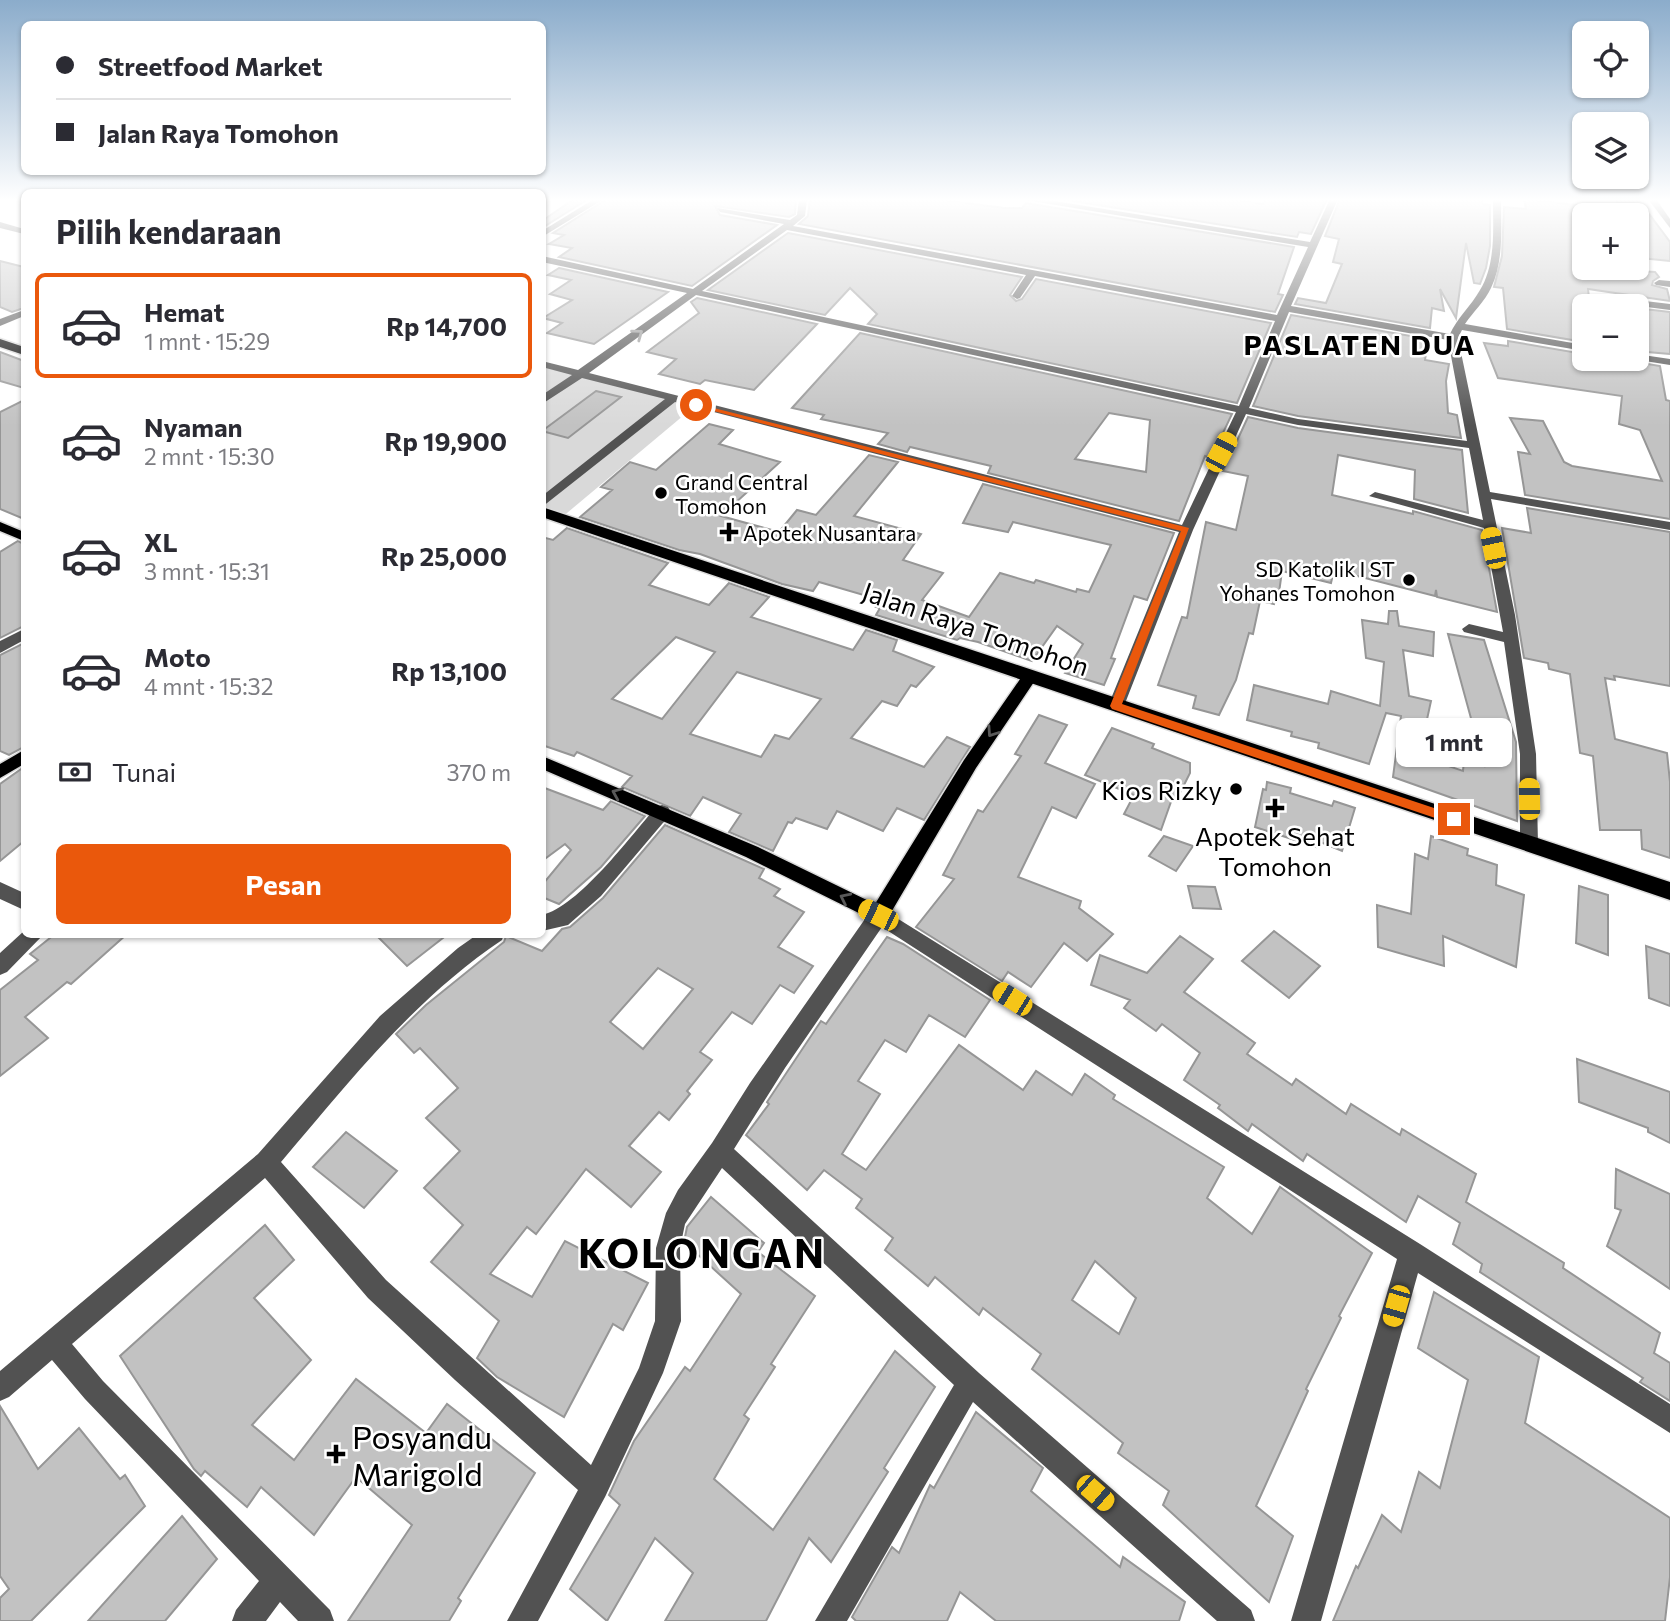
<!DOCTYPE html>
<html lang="id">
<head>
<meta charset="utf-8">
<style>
	body { margin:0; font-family:Commissioner,sans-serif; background:#f7f7f7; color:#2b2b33; height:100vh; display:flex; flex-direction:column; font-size:26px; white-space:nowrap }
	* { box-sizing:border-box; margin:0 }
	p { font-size:23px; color:#7c7c81 }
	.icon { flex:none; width:38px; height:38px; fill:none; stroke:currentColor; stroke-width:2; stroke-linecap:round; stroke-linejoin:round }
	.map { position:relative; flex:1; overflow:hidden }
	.sheet { position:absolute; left:21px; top:189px; width:525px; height:749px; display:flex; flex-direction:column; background:#fff; border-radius:10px; box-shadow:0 2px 5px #0004 }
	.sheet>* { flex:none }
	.banner { position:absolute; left:21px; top:21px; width:525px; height:154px; border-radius:10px; box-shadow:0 2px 5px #0004; display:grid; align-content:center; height:154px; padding:0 35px; background:#fff }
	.tools { position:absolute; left:1572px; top:21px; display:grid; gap:14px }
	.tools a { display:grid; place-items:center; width:77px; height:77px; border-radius:10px; background:#fff; box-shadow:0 2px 5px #0004; font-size:35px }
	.end { position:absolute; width:32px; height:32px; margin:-16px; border:9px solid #ea580c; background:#fff; box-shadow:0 0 0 4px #fff }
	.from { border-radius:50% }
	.bubble { position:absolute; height:49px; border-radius:10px; background:#fff; box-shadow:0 2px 5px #0004; font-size:23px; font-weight:700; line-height:49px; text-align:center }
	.car { position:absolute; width:21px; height:42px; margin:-21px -10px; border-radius:9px; box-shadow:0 0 5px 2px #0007; background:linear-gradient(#f5c518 24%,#345 0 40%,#f5c518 0 76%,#345 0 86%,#f5c518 0) }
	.banner b { display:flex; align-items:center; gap:24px; height:66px; font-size:26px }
	.banner b+b { border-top:2px solid #e1e1e2 }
	.banner i { width:18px; height:18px; background:#2b2b33 }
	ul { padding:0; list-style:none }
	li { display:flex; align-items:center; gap:21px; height:105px; margin:0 14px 10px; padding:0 21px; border:4px solid transparent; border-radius:10px }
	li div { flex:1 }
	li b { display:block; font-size:26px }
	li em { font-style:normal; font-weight:700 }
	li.on { border-color:#ea580c }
	li>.icon { width:63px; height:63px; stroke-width:1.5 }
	h2 { padding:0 35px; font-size:32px; line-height:84px }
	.pay { display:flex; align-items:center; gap:18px; height:77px; padding:0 35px; font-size:26px }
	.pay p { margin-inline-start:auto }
	.cta { display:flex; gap:14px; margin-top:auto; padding:14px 35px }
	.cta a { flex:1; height:80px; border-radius:10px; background:#ea580c; color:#fff; font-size:28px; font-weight:700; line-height:80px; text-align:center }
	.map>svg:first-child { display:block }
</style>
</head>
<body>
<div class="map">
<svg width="1670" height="1621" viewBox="0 0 1670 1621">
	<rect width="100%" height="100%" fill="#fff"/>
	<path fill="#d9d9d9" d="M543 364 696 405 561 518 543 512Z"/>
	<g fill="#c2c2c2" stroke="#969696" stroke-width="2" fill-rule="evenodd">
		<path d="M574 199H588L542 228V221Z"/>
		<path d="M607 199H796L795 214 789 217 715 206 720 215 777 225 692 286 559 257 572 248 549 244 564 235 553 233Z"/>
		<path d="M810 199H936L1004 208H1022L1026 203 1294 247 1278 294 1283 295 1275 312 799 224 808 216Z"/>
		<path d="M1061 199H1229L1263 204 1266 199H1327L1311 234 1299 232 1297 237Z"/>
		<path d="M1340 199H1481L1483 204 1490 205V246L1486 268 1480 284 1474 283 1466 243 1456 318 1440 289 1444 311 1432 308 1430 328 1295 304 1298 298 1326 303 1342 264 1333 262 1339 239 1325 236Z"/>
		<path d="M1524 199 1584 206V268L1655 272 1659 277 1653 281 1652 285 1667 289 1670 301 1588 289 1590 306H1584V342L1507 329 1503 288 1494 287 1502 256 1504 207 1526 209Z"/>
		<path d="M1616 199H1638L1670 242V261L1641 258 1636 246V215H1623Z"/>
		<path d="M788 233 1022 277 1010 295 1016 301 1022 299 1036 279 1271 323 1237 403 868 324 877 314 850 288 825 315 708 290Z"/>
		<path d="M0 261 24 267V308L12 312 0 307Z"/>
		<path d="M559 268 668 292 594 344 547 333 562 323 543 318 572 300 550 294 571 280 548 275Z"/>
		<path d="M697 298 817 324 754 390 705 380 700 384 659 374 676 359 647 352 699 313 691 302Z"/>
		<path d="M1636 308 1670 312V354L1636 351Z"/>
		<path d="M1291 315 1428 339 1425 360 1449 364 1446 381 1448 413 1457 415 1461 438 1298 416 1253 406Z"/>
		<path d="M860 333 1232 414 1211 458 1205 456 1179 521 988 473 991 466 910 447 907 452 878 444 888 433 821 419 824 415 792 408ZM1109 413 1150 420 1146 472 1075 459Z"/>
		<path d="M1508 341 1584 354V359L1636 366V362L1660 366 1666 400 1670 401V519L1525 495 1518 452 1530 454 1510 418 1543 421 1564 462 1572 466 1662 481 1640 430 1619 424 1622 396 1498 378 1484 343 1508 346Z"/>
		<path d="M0 352 24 361V388L0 381Z"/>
		<path d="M596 391 621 397 568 438 542 431Z"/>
		<path d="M24 400V519L0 509V412Z"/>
		<path d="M1248 417 1298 428 1462 450 1468 513 1414 499 1415 470 1338 455 1332 495 1413 514V511L1482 530 1497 612 1437 597 1436 590 1435 596 1334 570 1331 583 1282 571 1278 600 1275 599 1274 604 1260 601 1253 634 1249 633 1236 680 1219 715 1193 708 1196 696 1158 685 1182 617 1187 618 1206 522 1236 530 1248 476 1223 471Z"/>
		<path d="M709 424 733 430 719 444 780 462 721 516 779 532 797 510 816 515 869 455 898 462 854 516 921 534 903 560 943 573 922 600 969 617 1000 573 1034 583 1036 580 1076 592 1077 589 1089 592 1111 545 1013 522 1008 532 963 523 983 484 1174 533 1147 600 1134 596 1111 658 1115 659 1104 685 1065 673 1083 644 1057 626 1032 661 978 642 960 638 957 640 876 615 880 608 876 607 881 600 819 582 813 591 782 584 700 554 679 550 580 517 612 490 601 487 630 462 656 470Z"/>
		<path d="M1527 508 1670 532V686L1614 676 1615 680 1605 678 1615 739 1667 753 1670 782V858L1642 849 1641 830H1600L1593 756 1580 753 1570 674 1549 669 1548 663 1524 658 1502 528 1531 533Z"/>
		<path d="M567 528 668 563 649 585 709 605 729 583 769 597 751 617 853 650 866 630 897 640 893 651 934 667 916 687 911 685 897 706 882 701 851 738 924 767 947 737 970 747 924 820 897 808 883 831 837 811 827 829 796 818 792 823 788 822 773 851 729 832 741 814 703 797 690 816 622 787 632 776 577 752 574 756 542 745V537L553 540ZM676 637 715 652 662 719 612 699ZM737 672 821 699 789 739 775 735 761 757 690 734Z"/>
		<path d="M18 541 24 544V626L0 638V552Z"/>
		<path d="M1389 611H1397L1399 626 1434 632 1433 656 1403 650 1409 696 1431 701 1419 756 1463 771 1464 760 1484 766 1448 634 1484 640 1516 742 1517 821 1393 777 1401 716 1386 713 1369 764 1318 748 1319 743 1291 736 1292 732 1247 720 1254 685 1328 704 1331 691 1380 706 1384 662 1366 658 1362 620 1388 624Z"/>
		<path d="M24 643V747L9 755 0 751V655Z"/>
		<path d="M1039 715 1067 725 1045 763 1095 784 1076 818 1052 807 1018 877 1081 901 1079 908 1113 934 1087 961 1064 943 1031 987 1008 972 1002 981 916 927 954 879 943 875 978 810 983 812 1021 756 1015 754Z"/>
		<path d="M1112 728 1154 744 1152 748 1190 763V773L1176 801 1172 799 1161 830 1124 814 1134 795 1085 775Z"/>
		<path d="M24 767V841L0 861V784Z"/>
		<path d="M1267 782 1291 788 1290 793 1332 806 1334 801 1355 808 1342 851 1318 841 1316 847 1255 827 1263 789 1266 790Z"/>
		<path d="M542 787 603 810 611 801 645 816 601 867 559 904 542 897V885L571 850 565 844 542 861Z"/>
		<path d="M665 825 764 869 759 878 780 889 774 896 804 912 778 947 813 966 794 993 780 985 752 1024 732 1012 700 1052 712 1060 687 1091 690 1094 669 1120 659 1112 629 1146 661 1172 631 1207 586 1169 536 1234 527 1227 490 1274 532 1297 565 1241 648 1283 623 1330 613 1324 564 1417 497 1377 477 1358 499 1321 431 1262 463 1225 424 1188 460 1151 426 1118 458 1088 420 1048 414 1053 396 1034 426 1005 504 942 506 936 542 951 562 929 570 927 603 898ZM658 968 693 989 643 1049 610 1022Z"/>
		<path d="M1164 836 1193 846 1176 871 1149 856Z"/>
		<path d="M1431 836 1468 849 1467 855 1497 865 1496 885 1524 895 1516 967 1443 936 1444 966 1378 947 1377 905 1411 914 1415 854 1428 859Z"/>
		<path d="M1188 886 1215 887 1221 909 1193 908Z"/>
		<path d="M1579 886 1608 895V955L1576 943Z"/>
		<path d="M1274 931 1320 966 1289 998 1242 961Z"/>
		<path d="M55 934H127L71 984 67 982 25 1017 48 1038 0 1076V990L38 960 30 954Z"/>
		<path d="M375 934H448L407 966Z"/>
		<path d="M1180 936 1213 959 1184 992 1255 1043 1247 1054 1292 1085 1296 1079 1346 1114 1351 1104 1400 1135 1402 1129 1476 1174 1466 1202 1564 1263 1563 1268 1660 1333 1654 1353 1670 1363V1401L1640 1382 1643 1378 1480 1272 1482 1264 1453 1244 1460 1223 1418 1196 1406 1222 1307 1154 1303 1161 1252 1124 1248 1131 1218 1108 1220 1105 1184 1080 1200 1053 1162 1024 1156 1031 1124 1008 1130 1000 1091 985 1100 955 1147 973Z"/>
		<path d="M887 937 903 944 990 1000 965 1037 929 1015 906 1052 885 1040 858 1081 880 1094 842 1154 866 1170 959 1045 1023 1090 1036 1071 1072 1095 1085 1074 1115 1095 1113 1099 1224 1167 1207 1198 1252 1234 1280 1187 1372 1253 1339 1316 1341 1318 1306 1389 1308 1391 1256 1506 1293 1536 1269 1602 1163 1505 1169 1491 1118 1453 1123 1443 1032 1369 1041 1354 983 1308 979 1315 935 1277 928 1286 885 1250 893 1238 856 1208 862 1199 824 1170 807 1190 746 1135 769 1104 767 1102 821 1021 826 1024ZM1095 1261 1136 1298 1119 1334 1072 1300Z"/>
		<path d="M1646 946 1670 954V1006L1649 998Z"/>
		<path d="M1577 1059 1670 1092V1143L1648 1132V1128L1579 1102Z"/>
		<path d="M346 1132 397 1171 364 1208 313 1167Z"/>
		<path d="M1616 1169 1670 1194V1289L1607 1246 1621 1210 1615 1208Z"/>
		<path d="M711 1197 764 1243 758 1252 815 1296 771 1364 775 1367 744 1415 749 1419 714 1479 773 1530 895 1351 935 1387 884 1468 888 1472 831 1562 809 1538 766 1621H665L693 1573 655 1538 607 1621 570 1589 620 1505 609 1495 634 1441 685 1367 690 1371 741 1294 684 1242 687 1227Z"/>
		<path d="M265 1225 294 1260 254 1298 311 1360 252 1425 294 1460 356 1379 426 1433 447 1404 535 1473 458 1598 461 1601 449 1621H348L412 1525 356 1477 314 1535 261 1487 247 1507 205 1471 201 1476 194 1469 120 1356Z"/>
		<path d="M1434 1292 1539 1357 1525 1423 1670 1518V1577L1665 1621H1333L1356 1566 1358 1568 1382 1515 1401 1532 1419 1472 1440 1488 1468 1380 1418 1348Z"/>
		<path d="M0 1406 38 1469 79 1428 120 1479 125 1475 145 1506 31 1621H0V1598L9 1589 0 1576Z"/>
		<path d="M976 1412 1043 1468 1031 1491 1120 1567 1123 1557 1185 1602 1179 1621H996L960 1592 947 1621H856L852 1617 892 1547 899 1553 930 1485 934 1488Z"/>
		<path d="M182 1516 217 1559 165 1621H88Z"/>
	</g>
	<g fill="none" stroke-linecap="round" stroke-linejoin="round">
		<defs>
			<g id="major">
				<path d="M0 522 24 532V541L0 531Z"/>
				<path d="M1030 671 1038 676 976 768 886 921 879 923 746 857 542 769V756L758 847 875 904 964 760 1025 672Z"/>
				<path d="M24 750V764L0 778V764Z"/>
			</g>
			<g id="highway">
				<path d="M0 339 24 347V355L0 347Z"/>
				<path d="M542 507 1670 882V900L542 517Z"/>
			</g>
		</defs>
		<use href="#major" stroke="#dbdbdb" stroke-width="3"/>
		<use href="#highway" stroke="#dbdbdb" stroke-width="3"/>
		<g fill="#525252" fill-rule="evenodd">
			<path d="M594 199H604L542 237V231Z"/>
			<path d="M799 199H807L805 216 793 226 1277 315 1308 247 1020 199H1042L1310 242 1330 199H1338L1291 306 1450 334C1457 318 1471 306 1480 290 1496 264 1493 229 1493 199H1501C1501 228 1504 261 1491 288 1485 301 1473 312 1465 324L1584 345V351L1462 330 1458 338 1490 492 1670 522V530L1491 499 1515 615 1536 754 1538 844 1535 849 1529 851 1523 849 1520 844V754L1504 642 1464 632 1462 629 1469 624 1503 632 1484 528 1369 496 1375 492 1483 520 1469 448 1298 425 1246 414 1193 530 1124 706 1116 712 1108 706 1179 532 675 402 542 507V496L665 399 582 378 542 404V395L572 375 542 367V361L578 370 687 293 542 262V256L693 289 784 224 720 212 717 208 790 220 797 215ZM787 230 1026 275 1012 296 1017 299 1020 298 1035 276 1275 321 1239 406 702 291ZM696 295 1236 412 1182 525 589 373ZM1289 312 1448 340 1467 441 1298 419 1249 408Z"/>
			<path d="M1648 199H1656L1670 219V228Z"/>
			<path d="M0 222 24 229V234L0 228Z"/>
			<path d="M1659 280 1670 281V287L1656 285 1654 283Z"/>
			<path d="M1595 295 1670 304V310L1592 300V296Z"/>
			<path d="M24 310V316L0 326V319Z"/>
			<path d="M1636 354 1670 359V365L1632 359H1636Z"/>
			<path d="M24 629V640L0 653V641Z"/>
			<path d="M662 805 668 807 671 812 668 817 601 896 568 925 542 931V915C578 907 631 836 656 807Z"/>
			<path d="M0 882 24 893V910L0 899Z"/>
			<path d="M879 907 1420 1244 1670 1404V1433L1418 1273 1321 1621H1291L1397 1259 882 927 785 1068 734 1149 979 1373 1251 1610 1255 1621H1217L973 1402 847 1621H815L954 1385 722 1168 685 1224 680 1248 681 1321 663 1373 605 1497 538 1621H507L578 1490 455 1380 368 1298 265 1178 72 1344 103 1381 330 1610 334 1621H298L280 1602 266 1621H232L236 1610 259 1581 85 1399 52 1360 9 1397 0 1401V1371L258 1154 380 1016 458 948 478 934H504L502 940C414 999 349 1082 281 1162L386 1280 591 1465 639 1368 655 1321 656 1248 666 1213 678 1190 712 1143 750 1083 872 909Z"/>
			<path d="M24 931V934H44L7 972 0 975V953Z"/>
		</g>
		<use href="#major" fill="#000" fill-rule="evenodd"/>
		<use href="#highway" fill="#000" fill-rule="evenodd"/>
	</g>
	<defs><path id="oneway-chevron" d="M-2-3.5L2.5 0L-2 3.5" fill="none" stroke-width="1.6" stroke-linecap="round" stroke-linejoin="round" transform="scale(1.75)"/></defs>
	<use stroke="#979797" href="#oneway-chevron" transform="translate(638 334) rotate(-36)"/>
	<g stroke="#595959">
		<use href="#oneway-chevron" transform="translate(992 732) rotate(124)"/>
		<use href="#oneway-chevron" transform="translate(617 793) rotate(-157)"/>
		<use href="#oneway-chevron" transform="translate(845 898) rotate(-154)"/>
	</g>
	<linearGradient id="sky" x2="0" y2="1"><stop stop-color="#8baccb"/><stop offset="0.47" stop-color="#fff"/><stop offset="1" stop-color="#fff" stop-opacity="0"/></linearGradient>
	<rect width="1670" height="426" fill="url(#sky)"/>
	<path fill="#ea580c" d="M694 403 1189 528 1122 704 1458 816V823H1450L1112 709 1110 706 1181 531 694 406Z"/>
	<g fill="#000" stroke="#fff" stroke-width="2.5">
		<circle cx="661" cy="493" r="7"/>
		<path d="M725.5 521.5h7v7h7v7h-7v7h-7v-7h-7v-7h7z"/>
		<circle cx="1409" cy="580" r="7"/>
		<circle cx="1236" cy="789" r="7"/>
		<path d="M1271.5 797.5h7v7h7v7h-7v7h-7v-7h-7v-7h7z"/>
		<path d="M332.5 1443.5h7v7h7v7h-7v7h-7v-7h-7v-7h7z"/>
	</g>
	<g text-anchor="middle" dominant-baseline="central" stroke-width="5" stroke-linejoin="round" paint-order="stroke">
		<g font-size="21" fill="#000" stroke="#fff" text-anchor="start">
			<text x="675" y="481">Grand Central<tspan x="675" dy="24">Tomohon</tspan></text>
			<text x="743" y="532">Apotek Nusantara</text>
			<text x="1395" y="568" text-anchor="end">SD Katolik I ST<tspan x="1395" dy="24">Yohanes Tomohon</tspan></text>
		</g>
		<g font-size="26" fill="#000" stroke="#fff">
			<text transform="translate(976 628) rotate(19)">Jalan Raya Tomohon</text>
		</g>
		<g font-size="26" fill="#000" stroke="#fff" text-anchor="end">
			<text x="1222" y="789">Kios Rizky</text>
			<text x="1275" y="835" text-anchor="middle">Apotek Sehat<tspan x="1275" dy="30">Tomohon</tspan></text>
		</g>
		<g font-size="28" font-weight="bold" letter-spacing="2" fill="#000" stroke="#fff">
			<text x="1360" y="344">PASLATEN DUA</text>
		</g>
		<g font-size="32" fill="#000" stroke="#fff" text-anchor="start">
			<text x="352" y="1436">Posyandu<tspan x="352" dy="37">Marigold</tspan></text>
		</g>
		<g font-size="40" font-weight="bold" letter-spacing="2" fill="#000" stroke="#fff">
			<text x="702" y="1251">KOLONGAN</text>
		</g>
	</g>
</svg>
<div class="tools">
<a><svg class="icon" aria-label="locate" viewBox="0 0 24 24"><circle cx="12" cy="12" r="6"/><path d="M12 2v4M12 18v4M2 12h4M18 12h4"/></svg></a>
<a><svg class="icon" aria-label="layers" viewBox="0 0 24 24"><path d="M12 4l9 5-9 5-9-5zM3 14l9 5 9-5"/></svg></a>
<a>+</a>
<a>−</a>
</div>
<i class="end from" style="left:696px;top:405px"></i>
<i class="end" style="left:1454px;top:819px"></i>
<div class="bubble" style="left:1396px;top:718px;width:116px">1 mnt</div>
<i class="car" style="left:1221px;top:452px;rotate:28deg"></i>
<i class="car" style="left:1493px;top:548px;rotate:348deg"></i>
<i class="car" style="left:1529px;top:799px;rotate:359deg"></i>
<i class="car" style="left:878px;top:915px;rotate:296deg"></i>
<i class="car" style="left:1012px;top:999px;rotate:302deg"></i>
<i class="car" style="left:1396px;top:1306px;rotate:196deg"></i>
<i class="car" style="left:1095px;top:1493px;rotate:131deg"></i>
<div class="banner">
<b><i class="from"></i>Streetfood Market</b>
<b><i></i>Jalan Raya Tomohon</b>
</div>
<section class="sheet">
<h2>Pilih kendaraan</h2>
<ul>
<li class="on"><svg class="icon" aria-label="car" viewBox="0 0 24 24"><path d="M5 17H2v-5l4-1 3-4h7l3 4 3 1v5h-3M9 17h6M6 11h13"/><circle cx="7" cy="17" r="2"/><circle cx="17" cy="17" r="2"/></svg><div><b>Hemat</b><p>1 mnt · 15:29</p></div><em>Rp 14,700</em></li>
<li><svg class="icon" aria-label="car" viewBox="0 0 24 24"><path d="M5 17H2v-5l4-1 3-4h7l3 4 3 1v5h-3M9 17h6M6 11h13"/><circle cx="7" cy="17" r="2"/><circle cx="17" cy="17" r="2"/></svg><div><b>Nyaman</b><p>2 mnt · 15:30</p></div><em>Rp 19,900</em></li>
<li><svg class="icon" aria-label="car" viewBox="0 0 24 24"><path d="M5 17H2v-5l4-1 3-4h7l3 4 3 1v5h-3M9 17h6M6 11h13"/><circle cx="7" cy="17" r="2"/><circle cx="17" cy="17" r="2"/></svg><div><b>XL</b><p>3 mnt · 15:31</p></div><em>Rp 25,000</em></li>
<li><svg class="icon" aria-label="car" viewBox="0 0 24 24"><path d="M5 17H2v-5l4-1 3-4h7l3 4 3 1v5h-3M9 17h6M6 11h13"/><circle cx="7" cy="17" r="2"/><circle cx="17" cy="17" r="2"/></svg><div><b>Moto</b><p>4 mnt · 15:32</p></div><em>Rp 13,100</em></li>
</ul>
<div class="pay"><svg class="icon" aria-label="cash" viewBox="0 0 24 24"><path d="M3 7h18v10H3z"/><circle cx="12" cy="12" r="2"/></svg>Tunai<p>370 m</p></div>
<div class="cta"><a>Pesan</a></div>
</section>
</div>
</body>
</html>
